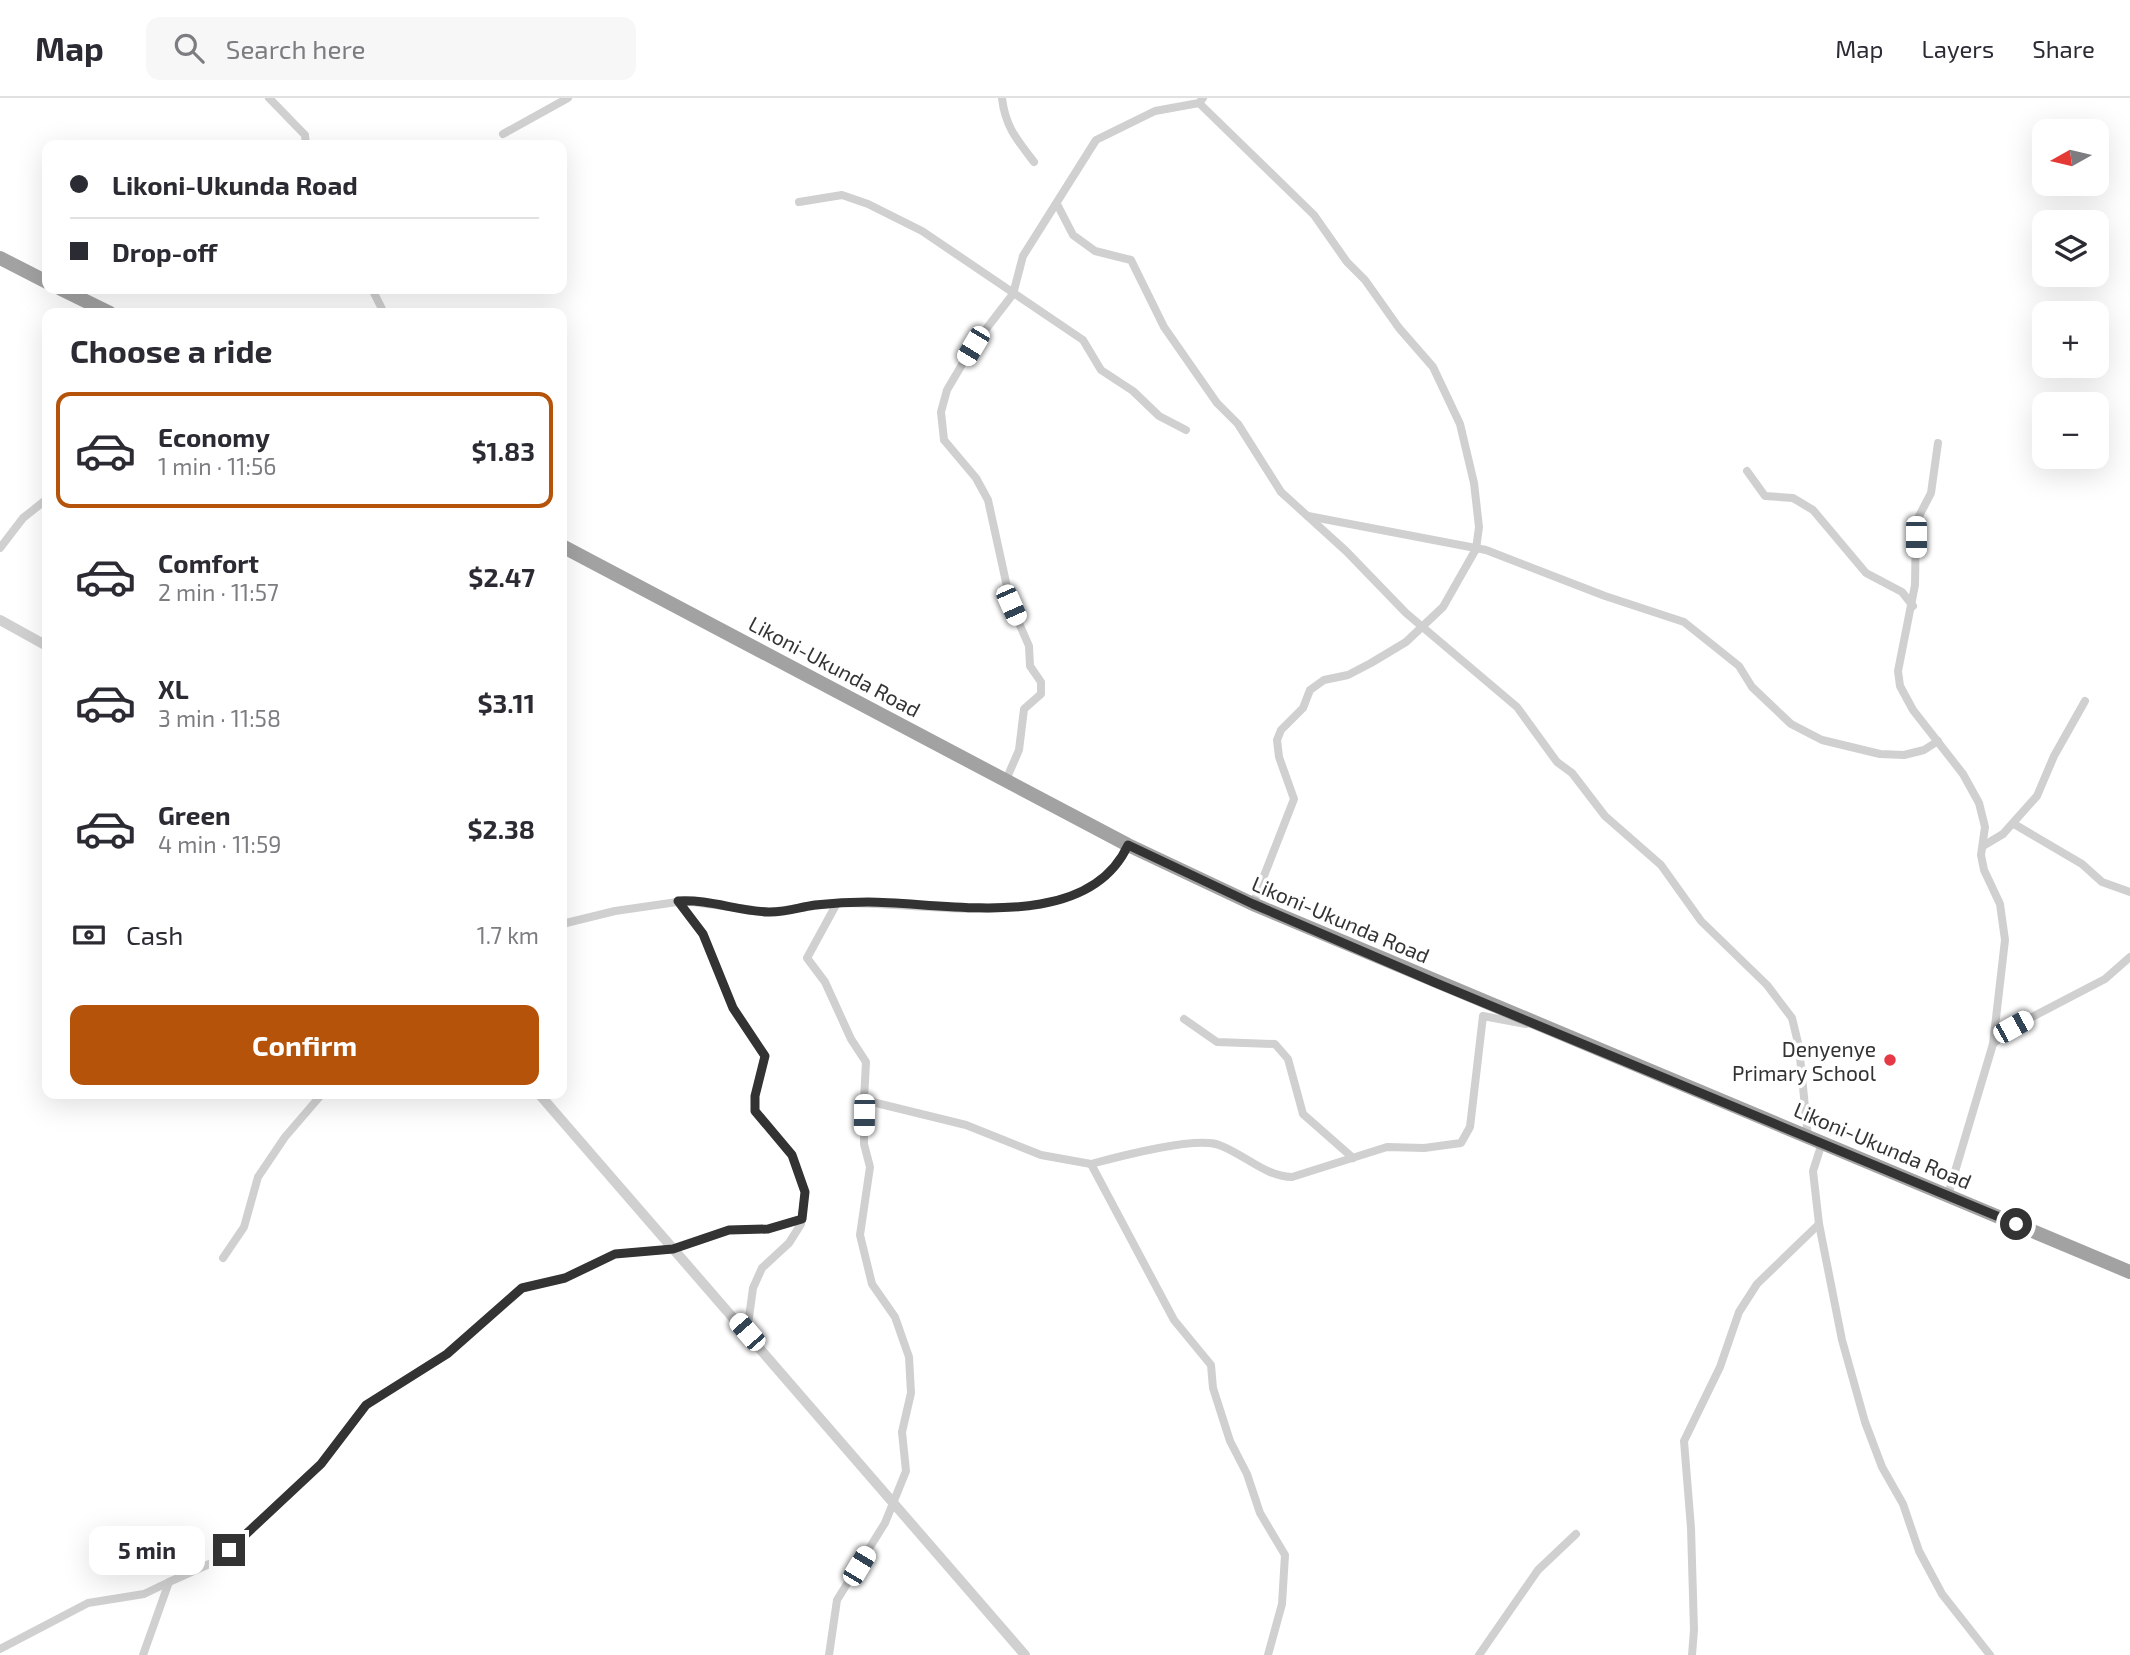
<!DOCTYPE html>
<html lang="en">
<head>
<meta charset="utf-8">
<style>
	body { margin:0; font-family:"Exo 2",sans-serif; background:#f7f7f7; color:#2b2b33; height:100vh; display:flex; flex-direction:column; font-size:26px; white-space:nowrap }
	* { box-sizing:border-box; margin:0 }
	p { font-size:23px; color:#7c7c81 }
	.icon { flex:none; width:38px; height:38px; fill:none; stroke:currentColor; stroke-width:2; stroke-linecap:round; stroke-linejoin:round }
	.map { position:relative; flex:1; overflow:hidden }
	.side { position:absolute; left:42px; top:210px; width:525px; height:791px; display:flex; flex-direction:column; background:#fff; border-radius:14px; box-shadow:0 7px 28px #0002 }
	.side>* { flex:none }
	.banner { position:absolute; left:42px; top:42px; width:525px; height:154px; border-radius:14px; box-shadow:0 7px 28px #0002; display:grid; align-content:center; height:154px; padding:0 28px; background:#fff }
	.needle { width:46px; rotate:262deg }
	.fabs { position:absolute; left:2032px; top:21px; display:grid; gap:14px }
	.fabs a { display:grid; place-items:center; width:77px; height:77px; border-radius:14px; background:#fff; box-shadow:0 7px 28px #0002; font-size:35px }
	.end { position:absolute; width:32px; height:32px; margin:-16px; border:9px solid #333; background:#fff; box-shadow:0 0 0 4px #fff }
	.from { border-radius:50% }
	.bubble { position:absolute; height:49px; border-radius:14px; background:#fff; box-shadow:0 7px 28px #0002; font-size:23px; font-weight:700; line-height:49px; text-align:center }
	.car { position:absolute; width:21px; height:42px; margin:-21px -10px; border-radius:9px; box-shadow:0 0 5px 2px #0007; background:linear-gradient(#fff 24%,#345 0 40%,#fff 0 76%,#345 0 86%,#fff 0) }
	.banner b { display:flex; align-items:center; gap:24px; height:66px; font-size:26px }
	.banner b+b { border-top:2px solid #e1e1e2 }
	.banner i { width:18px; height:18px; background:#2b2b33 }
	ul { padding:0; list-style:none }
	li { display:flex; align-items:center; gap:21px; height:116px; margin:0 14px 10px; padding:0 14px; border:4px solid transparent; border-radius:14px }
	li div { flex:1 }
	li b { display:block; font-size:26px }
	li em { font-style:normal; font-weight:700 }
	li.active { border-color:#b45309 }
	li>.icon { width:63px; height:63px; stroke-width:1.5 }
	h2 { padding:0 28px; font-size:32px; line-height:84px }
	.pay { display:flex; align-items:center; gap:18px; height:77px; padding:0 28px; font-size:26px }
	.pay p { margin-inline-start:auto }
	.primary-button { display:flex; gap:14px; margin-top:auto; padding:14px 28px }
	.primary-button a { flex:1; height:80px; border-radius:14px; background:#b45309; color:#fff; font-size:28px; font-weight:700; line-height:80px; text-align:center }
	header { display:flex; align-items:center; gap:42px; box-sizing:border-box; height:98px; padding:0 35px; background:#fff; border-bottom:2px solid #e1e1e2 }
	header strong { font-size:33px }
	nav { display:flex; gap:38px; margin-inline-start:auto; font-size:24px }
	.search { width:490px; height:63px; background:#f7f7f7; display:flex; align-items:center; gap:18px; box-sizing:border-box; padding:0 24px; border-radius:14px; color:#7c7c81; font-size:26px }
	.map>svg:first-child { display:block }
</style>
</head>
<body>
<header>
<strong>Map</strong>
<div class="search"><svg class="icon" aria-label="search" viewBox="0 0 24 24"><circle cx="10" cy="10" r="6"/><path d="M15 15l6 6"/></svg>Search here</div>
<nav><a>Map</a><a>Layers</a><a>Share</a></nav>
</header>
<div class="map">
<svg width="2130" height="1557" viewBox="0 0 2130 1557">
	<rect width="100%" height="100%" fill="#fff"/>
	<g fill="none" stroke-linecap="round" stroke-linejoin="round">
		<g stroke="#d0d0d0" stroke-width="8">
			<path d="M269 0 305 37 306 47"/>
			<path d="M1002 0C1005 28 1017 42 1034 64"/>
			<path d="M1199 5 1314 117 1347 164 1365 182 1399 230 1433 269 1460 326 1474 385 1479 429 1476 451 1443 509 1406 544 1371 565 1348 577 1324 582 1310 592 1303 610 1281 632 1277 642 1279 659 1294 701 1253 806"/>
			<path d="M503 36 568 0"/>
			<path d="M799 104 842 97 868 106 922 133 1083 242 1101 272 1133 293 1159 318 1186 332"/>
			<path d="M1057 106 1073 137 1095 153 1131 162 1164 229 1217 305 1238 326 1281 394 1346 453 1406 515 1517 609 1557 664 1572 675 1605 718 1661 767 1701 823 1767 887 1792 920 1799 949 1808 1039"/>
			<path d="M372 191 384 215"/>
			<path d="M1938 345 1931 395 1916 424 1915 487 1898 573 1900 588 1913 612 1963 676 1979 705 1985 729 1981 757 1984 772 2000 806 2005 842 1993 946 1948 1097"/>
			<path d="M1747 373 1765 398 1793 400 1813 412 1866 475 1902 494 1913 508"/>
			<path d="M1308 418 1486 452 1605 498 1684 524 1739 568 1752 589 1791 626 1822 642 1880 656 1904 657 1924 652 1938 643"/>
			<path d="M0 450 23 420 47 401"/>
			<path d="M1006 682 1019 652 1024 611 1041 596V584L1030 568 1029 548 1011 507 988 402 976 380 944 342 941 314 947 292 973 248 1013 196 1023 158 1096 42 1155 13 1199 5 1203 0"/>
			<path d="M2014 726 2082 766 2102 784 2130 794"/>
			<path d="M1128 747C1085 842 919 802 837 805L807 860 825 884 851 941 866 964 864 1002 966 1027 1041 1057 1091 1066 1174 1222 1211 1267 1213 1290 1230 1343 1247 1376 1260 1415 1285 1457 1282 1506 1268 1557"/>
			<path d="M1983 748 2003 736 2037 698 2054 658 2085 603"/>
			<path d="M678 803 703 836 733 910 765 958 755 998V1013L792 1057 805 1094 801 1126 789 1145 762 1170 753 1190 747 1234"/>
			<path d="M562 826 615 813 684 803 769 814 837 805"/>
			<path d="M1184 921 1217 944 1275 946 1288 961 1303 1016 1353 1060"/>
			<path d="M1993 946 2013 929 2105 881 2130 859"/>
			<path d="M1822 1045 1813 1073 1819 1126 1842 1242 1865 1324 1882 1369 1903 1406 1919 1453 1942 1496 1990 1557"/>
			<path d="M1091 1066C1117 1059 1196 1038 1219 1047 1244 1056 1266 1079 1292 1079L1387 1049 1424 1050 1461 1045 1470 1029 1483 918 1526 926"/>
			<path d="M223 1160 244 1129 258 1079 285 1039 322 996"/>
			<path d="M0 1551 88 1505 144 1496 169 1484"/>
			<path d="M143 1557 169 1484 216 1463 321 1366 366 1307 447 1256 521 1190 565 1180 615 1156 673 1151 729 1132 768 1131 802 1121"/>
			<path d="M829 1557 837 1502 885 1425 906 1373 902 1334 911 1295 909 1259 895 1219 872 1186 860 1137 870 1069 864 1046V1002"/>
			<path d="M1479 1557 1538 1472 1576 1436"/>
			<path d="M1692 1557 1694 1532 1691 1430 1684 1343 1720 1269 1739 1214 1757 1186 1819 1126"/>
		</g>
		<g stroke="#d0d0d0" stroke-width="10">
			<path d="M0 522 47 548"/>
			<path d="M539 996 1025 1557"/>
		</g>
		<g stroke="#a2a2a2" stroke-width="14">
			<path d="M0 160 47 184"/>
			<path d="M61 191 110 215"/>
			<path d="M562 448 1128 747 1253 806 2130 1174"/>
		</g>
	</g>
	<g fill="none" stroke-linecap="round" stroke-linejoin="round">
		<path stroke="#333" stroke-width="9" d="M229 1452 321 1366 366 1307 447 1256 522 1190 565 1180 615 1156 673 1151 729 1132 768 1131 802 1121 805 1094 792 1057 755 1013V998L765 958 733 910 703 836 678 803C709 801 737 813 768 814 783 815 800 809 815 807 833 805 851 804 868 804 945 804 1087 837 1128 747L1253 806 1436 885 2016 1126"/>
	</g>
	<circle fill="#e63946" stroke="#fff" stroke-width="2.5" cx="1890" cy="962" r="7"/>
	<g text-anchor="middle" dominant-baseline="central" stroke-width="7" stroke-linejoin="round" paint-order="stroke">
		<g font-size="21" fill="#333" stroke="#fff">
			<text transform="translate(835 568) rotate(28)">Likoni-Ukunda Road</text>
			<text transform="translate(1341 821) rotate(23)">Likoni-Ukunda Road</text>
			<text transform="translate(1883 1047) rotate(23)">Likoni-Ukunda Road</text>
		</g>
		<g font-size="21" fill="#333" stroke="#fff" text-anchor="end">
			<text x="1876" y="950">Denyenye<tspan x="1876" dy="24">Primary School</tspan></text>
		</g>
	</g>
</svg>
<div class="fabs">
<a><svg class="needle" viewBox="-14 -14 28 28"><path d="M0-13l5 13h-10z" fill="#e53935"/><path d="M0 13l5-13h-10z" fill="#7c7c81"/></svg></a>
<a><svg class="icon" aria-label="layers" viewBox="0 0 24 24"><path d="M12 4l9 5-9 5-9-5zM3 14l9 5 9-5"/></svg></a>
<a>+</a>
<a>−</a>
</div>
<i class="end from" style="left:2016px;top:1126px"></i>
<i class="end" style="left:229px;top:1452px"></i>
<div class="bubble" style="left:89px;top:1428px;width:116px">5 min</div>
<i class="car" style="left:973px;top:248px;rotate:211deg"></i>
<i class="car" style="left:1916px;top:439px;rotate:180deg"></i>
<i class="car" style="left:1011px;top:507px;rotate:156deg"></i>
<i class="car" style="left:2013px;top:929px;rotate:61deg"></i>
<i class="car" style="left:864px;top:1017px;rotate:181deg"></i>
<i class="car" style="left:747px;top:1234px;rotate:319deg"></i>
<i class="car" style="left:859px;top:1468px;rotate:31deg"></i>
<div class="banner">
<b><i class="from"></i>Likoni-Ukunda Road</b>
<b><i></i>Drop-off</b>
</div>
<section class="side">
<h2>Choose a ride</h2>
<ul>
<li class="active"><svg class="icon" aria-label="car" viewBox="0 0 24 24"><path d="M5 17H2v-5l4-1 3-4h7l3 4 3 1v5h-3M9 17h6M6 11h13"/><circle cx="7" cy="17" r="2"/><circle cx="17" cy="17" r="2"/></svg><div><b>Economy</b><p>1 min · 11:56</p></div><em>$1.83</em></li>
<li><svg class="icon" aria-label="car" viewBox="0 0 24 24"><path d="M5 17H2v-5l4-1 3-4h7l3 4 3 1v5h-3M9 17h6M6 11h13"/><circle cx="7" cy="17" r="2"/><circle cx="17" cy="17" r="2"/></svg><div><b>Comfort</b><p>2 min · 11:57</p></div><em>$2.47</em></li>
<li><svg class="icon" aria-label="car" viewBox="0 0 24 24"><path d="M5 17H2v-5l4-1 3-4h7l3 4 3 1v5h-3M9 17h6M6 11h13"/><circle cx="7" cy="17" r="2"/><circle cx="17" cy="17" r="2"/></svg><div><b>XL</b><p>3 min · 11:58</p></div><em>$3.11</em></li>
<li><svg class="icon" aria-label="car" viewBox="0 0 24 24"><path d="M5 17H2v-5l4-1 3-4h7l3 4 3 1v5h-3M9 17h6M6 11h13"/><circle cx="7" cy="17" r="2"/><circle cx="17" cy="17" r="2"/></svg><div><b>Green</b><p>4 min · 11:59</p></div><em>$2.38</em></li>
</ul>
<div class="pay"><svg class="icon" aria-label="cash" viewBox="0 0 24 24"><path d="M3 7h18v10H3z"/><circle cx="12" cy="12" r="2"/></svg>Cash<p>1.7 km</p></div>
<div class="primary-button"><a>Confirm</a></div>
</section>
</div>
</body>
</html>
